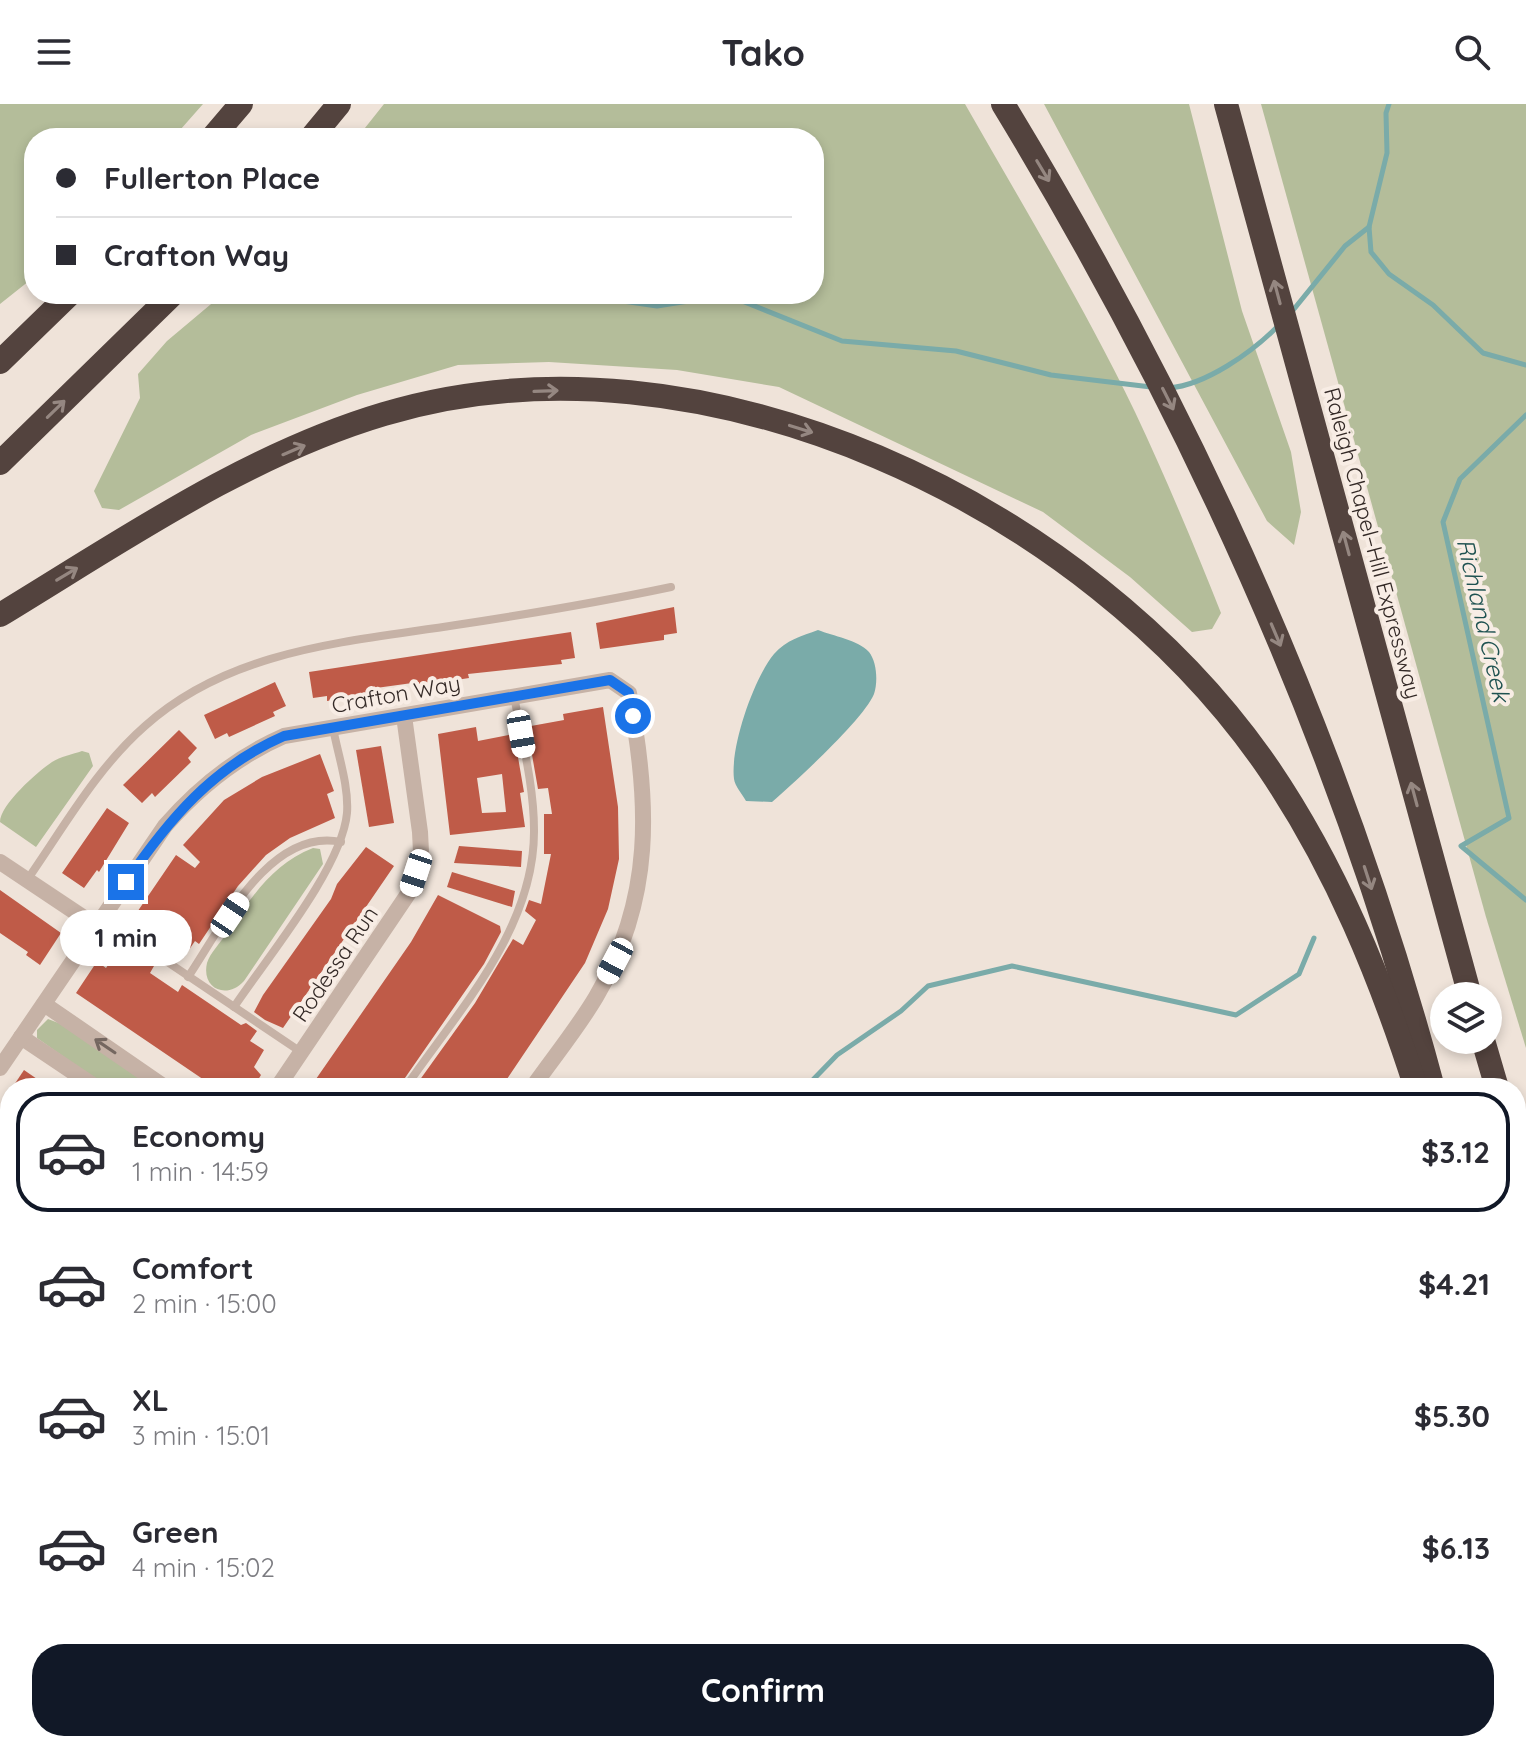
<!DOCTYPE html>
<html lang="en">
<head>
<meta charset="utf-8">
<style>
	body { margin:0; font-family:Quicksand,sans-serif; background:#f7f7f7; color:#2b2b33; height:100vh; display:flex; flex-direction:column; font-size:30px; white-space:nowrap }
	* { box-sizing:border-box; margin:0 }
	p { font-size:26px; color:#7c7c81 }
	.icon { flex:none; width:44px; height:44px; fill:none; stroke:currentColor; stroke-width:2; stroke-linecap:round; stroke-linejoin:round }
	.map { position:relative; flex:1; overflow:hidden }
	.sheet { position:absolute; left:0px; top:974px; width:1526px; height:674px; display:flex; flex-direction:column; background:#fff; border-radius:32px 32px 0 0; box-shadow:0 4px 12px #0003 }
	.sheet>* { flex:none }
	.top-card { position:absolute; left:24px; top:24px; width:800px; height:176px; border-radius:32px; box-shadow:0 4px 12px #0003; display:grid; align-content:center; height:176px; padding:0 32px; background:#fff }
	.tools { position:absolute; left:1430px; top:878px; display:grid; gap:16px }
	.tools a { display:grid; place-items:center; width:72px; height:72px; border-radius:50%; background:#fff; box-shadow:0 4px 12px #0003; font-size:40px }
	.end { position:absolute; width:36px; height:36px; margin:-18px; border:10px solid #1a73e8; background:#fff; box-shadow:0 0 0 4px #fff }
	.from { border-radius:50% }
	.bubble { position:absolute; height:56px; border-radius:28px; background:#fff; box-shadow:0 4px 12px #0003; font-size:26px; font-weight:700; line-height:56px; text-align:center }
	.car { position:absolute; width:24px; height:48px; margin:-24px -12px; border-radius:10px; box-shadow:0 0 6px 2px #0007; background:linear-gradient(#fff 24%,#345 0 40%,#fff 0 76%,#345 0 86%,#fff 0) }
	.top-card b { display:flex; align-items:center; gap:28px; height:76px; font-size:30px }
	.top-card b+b { border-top:2px solid #e1e1e2 }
	.top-card i { width:20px; height:20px; background:#2b2b33 }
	ul { padding:14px 0 0; list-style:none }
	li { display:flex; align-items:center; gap:24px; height:120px; margin:0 16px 12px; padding:0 16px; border:4px solid transparent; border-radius:32px }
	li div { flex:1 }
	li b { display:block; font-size:30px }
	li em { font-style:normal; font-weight:700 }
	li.current { border-color:#111827 }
	li>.icon { width:72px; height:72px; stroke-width:1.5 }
	.button { display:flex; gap:16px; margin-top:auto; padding:16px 32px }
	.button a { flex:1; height:92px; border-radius:32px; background:#111827; color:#fff; font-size:32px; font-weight:700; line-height:92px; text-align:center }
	header { display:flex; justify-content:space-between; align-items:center; height:104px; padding:0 32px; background:#fff; font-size:36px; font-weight:700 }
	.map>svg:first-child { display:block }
</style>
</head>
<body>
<header><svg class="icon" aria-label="menu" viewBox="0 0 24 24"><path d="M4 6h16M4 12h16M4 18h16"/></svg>Tako<svg class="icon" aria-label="search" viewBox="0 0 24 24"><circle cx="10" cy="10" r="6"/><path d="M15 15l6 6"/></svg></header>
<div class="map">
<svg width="1526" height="1647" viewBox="0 0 1526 1647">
	<rect width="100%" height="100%" fill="#efe3d9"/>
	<g fill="#b4bd9a">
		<path d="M0 0H203L173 34H34V173L0 200Z"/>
		<path d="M384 0H965C1023 102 1084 202 1135 308 1166 374 1194 441 1221 509L1212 525 1192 528 1130 473 1043 408 779 283 677 266 549 258 458 261 357 291 251 331 119 406 102 404 94 387 140 294 138 270 167 237 223 190H814V34H357Z"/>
		<path d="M1044 0H1189L1242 207 1291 348 1301 408 1294 441 1267 417Z"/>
		<path d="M1261 0H1526V944L1486 813Z"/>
		<path d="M82 647 89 649 93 662 36 743 0 718C0 701 37 668 52 658 60 653 73 650 82 647Z"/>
		<path d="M313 744 320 745 323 760 244 877C227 896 201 885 207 859 210 849 221 838 227 829 251 794 272 760 313 744Z"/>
		<path d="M48 915 61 920 156 984H108L37 934V926Z"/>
		<path d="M10 1087V1172L0 1182V1102Z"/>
	</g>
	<path fill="#7aaba9" d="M818 526C833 532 858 536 869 548 877 558 878 578 874 590 864 615 795 678 772 698L746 697C742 690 735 682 734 675 730 643 754 574 774 550 786 536 802 532 818 526Z"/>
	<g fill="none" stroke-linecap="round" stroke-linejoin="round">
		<g stroke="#7aaba9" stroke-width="5">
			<path d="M1389 0 1386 9 1387 49 1369 123 1371 148 1389 170 1433 201 1483 249 1526 261"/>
			<path d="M575 190 657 202 695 196 742 197 842 237 956 247 1051 271 1151 283"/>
			<path d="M1290 210 1345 142 1369 123"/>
			<path d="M1169 284C1206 281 1252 248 1277 223"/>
			<path d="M1526 311 1460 375 1443 418 1509 714 1461 742 1526 796"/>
			<path d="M805 984 837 951 901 907 928 882 1012 862 1236 911 1299 870 1314 834"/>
			<path d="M254 1647 334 1638"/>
		</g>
	</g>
	<g fill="#bf5b48" fill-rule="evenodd">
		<path d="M674 503 677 529 664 531V536L600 545 596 519Z"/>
		<path d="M571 528 575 554 561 556 562 560 468 570 469 574 419 582V578L405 580 376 584 377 589 327 597V592L313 594 309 568Z"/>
		<path d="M275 578 286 602 273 608 275 612 229 633 227 629 215 635 204 611Z"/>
		<path d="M603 603 618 703 619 755 608 805 585 859 501 984H414L475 899 513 835 523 841 536 816 525 807 529 796 541 800 551 750H544V710H552L548 684 538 685 528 628H532L531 622 564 616 563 610Z"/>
		<path d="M476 623 478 637 514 630 524 688 520 689 525 723 450 731 438 630ZM502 670 506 708 482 709 477 674Z"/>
		<path d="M179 626 197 644 188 654 191 658 155 693 152 689 142 699 123 681Z"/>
		<path d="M381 642 394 719 369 723 356 646Z"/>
		<path d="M320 650 334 687 327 690 335 714 290 734 266 751 238 782 199 840 195 837 184 853 161 837 157 842 132 825 129 820 176 751 195 764 200 758 183 741 224 696 262 673Z"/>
		<path d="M107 704 129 719 99 768 97 766 84 784 62 769Z"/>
		<path d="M459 742 522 747 521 763 454 759Z"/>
		<path d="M366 743 394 762 283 924 265 916 254 908 263 891 331 795 337 780Z"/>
		<path d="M452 768 515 787 512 803 447 783Z"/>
		<path d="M0 786 61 829 40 861 26 851 28 848 0 829Z"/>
		<path d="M438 791 500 822 501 828 484 860 398 984H315L319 977 316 975 411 838Z"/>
		<path d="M124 837 149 854 147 857 154 862 150 869 178 888 182 881 241 921 246 919 257 927 250 937 264 946 254 963 261 971 253 984 213 982 76 889 94 862 99 859 106 864Z"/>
		<path d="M24 966 50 984H12Z"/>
	</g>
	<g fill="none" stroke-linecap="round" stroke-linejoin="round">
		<g stroke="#c6b2a6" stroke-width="8">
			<path d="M27 776C64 723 96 665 145 622 231 545 347 538 456 521 529 510 600 498 671 483"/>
			<path d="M97 822 120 826 301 948"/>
			<path d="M188 873C221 824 270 723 341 738"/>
			<path d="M234 903C266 855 342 764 347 709 349 682 338 651 333 624"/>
			<path d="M284 973 300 984"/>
			<path d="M405 984C458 907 535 825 534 726 534 682 522 636 514 592"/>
			<path d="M0 1042 10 1049"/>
			<path d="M0 1090 10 1075"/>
			<path d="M0 1189 10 1180"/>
			<path d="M0 1410 10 1409"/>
		</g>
		<g stroke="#c6b2a6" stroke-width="16">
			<path d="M0 758 96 822"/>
			<path d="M44 900 166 984"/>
			<path d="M21 933 97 984"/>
			<path d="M0 964 165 722C199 683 236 653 284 632L610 576 629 589C650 698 654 795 596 893 577 925 553 954 532 984"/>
			<path d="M277 984 410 787 421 748 420 728 404 612"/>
			<path d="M0 1304 10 1302"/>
			<path d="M1176 1638 1179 1647"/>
			<path d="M1204 1647 1239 1638"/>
		</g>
		<g stroke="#9a8177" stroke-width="20">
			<path d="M0 1518 10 1517"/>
			<path d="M810 1638 812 1647"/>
		</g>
		<g stroke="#53433e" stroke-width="24">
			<path d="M1003 0C1189 306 1340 637 1433 984"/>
			<path d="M1226 0 1470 892"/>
			<path d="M212 34 241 0"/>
			<path d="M311 34 339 0"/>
			<path d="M0 258 70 190"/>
			<path d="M0 359 173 190"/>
			<path d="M0 511C122 437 246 351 384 310 700 215 1089 401 1269 665 1336 764 1380 872 1416 984"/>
			<path d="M1483 936 1497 984"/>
			<path d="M1516 1052 1526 1086"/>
			<path d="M1516 1290 1526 1327"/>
		</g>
	</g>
	<defs><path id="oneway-shaft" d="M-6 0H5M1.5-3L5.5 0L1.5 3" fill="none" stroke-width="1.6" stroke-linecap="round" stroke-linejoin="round" transform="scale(2)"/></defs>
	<g stroke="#958781">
		<use href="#oneway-shaft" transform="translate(1043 67) rotate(59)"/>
		<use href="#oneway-shaft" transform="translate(1277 188) rotate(-105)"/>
		<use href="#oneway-shaft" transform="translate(546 287) rotate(-2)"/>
		<use href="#oneway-shaft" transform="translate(1168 295) rotate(63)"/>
		<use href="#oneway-shaft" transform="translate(56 305) rotate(-44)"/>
		<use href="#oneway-shaft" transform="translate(801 325) rotate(17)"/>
		<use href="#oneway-shaft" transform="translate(294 346) rotate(-23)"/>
		<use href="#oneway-shaft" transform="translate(1346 439) rotate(-105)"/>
		<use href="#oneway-shaft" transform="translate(67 470) rotate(-31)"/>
		<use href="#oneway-shaft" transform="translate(1276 531) rotate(67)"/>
		<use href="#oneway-shaft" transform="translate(1414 690) rotate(-105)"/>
		<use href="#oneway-shaft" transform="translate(1368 774) rotate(72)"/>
	</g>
	<use stroke="#756760" href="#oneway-shaft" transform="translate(105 942) rotate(-146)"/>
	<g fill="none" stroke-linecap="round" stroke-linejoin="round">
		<path stroke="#1a73e8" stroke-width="10" d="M126 778C169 715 213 663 284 632L610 576 629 589 633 612"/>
	</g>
	<g text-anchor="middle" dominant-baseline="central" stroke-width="8" stroke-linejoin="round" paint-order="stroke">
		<g font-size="22" fill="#332926" stroke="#f8ede5">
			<text transform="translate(1373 439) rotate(75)">Raleigh Chapel–Hill Expressway</text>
			<text transform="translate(396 590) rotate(-10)">Crafton Way</text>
			<text transform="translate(335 860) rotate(-56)">Rodessa Run</text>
		</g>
		<g font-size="24" font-style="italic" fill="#1f5251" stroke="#f8ede5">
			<text transform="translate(1484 516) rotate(77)">Richland Creek</text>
		</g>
	</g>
</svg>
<div class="tools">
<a><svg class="icon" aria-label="layers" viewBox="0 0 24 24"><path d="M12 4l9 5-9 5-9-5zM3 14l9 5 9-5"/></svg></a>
</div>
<i class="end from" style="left:633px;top:612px"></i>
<i class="end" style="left:126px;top:778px"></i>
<div class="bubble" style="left:60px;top:806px;width:132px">1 min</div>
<i class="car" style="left:521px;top:630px;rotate:170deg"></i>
<i class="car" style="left:416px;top:769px;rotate:198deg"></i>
<i class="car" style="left:230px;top:811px;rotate:34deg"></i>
<i class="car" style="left:615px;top:857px;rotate:208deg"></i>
<div class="top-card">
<b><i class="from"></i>Fullerton Place</b>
<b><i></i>Crafton Way</b>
</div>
<section class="sheet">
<ul>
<li class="current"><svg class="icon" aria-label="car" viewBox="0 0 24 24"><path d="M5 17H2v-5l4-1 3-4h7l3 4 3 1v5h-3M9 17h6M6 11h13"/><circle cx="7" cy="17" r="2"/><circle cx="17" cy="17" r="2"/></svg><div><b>Economy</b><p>1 min · 14:59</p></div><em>$3.12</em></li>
<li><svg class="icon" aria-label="car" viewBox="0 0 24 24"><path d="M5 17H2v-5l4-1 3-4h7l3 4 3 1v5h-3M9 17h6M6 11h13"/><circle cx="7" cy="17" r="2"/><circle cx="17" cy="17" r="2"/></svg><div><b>Comfort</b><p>2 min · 15:00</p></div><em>$4.21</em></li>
<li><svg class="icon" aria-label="car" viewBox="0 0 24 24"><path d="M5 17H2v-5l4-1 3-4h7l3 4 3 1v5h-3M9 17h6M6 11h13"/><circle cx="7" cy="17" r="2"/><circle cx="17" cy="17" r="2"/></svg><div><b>XL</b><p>3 min · 15:01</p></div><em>$5.30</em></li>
<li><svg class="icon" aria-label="car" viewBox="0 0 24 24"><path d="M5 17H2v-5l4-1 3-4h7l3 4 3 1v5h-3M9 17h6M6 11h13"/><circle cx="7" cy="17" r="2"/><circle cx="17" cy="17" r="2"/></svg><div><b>Green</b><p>4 min · 15:02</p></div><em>$6.13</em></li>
</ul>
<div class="button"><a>Confirm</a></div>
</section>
</div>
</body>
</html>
